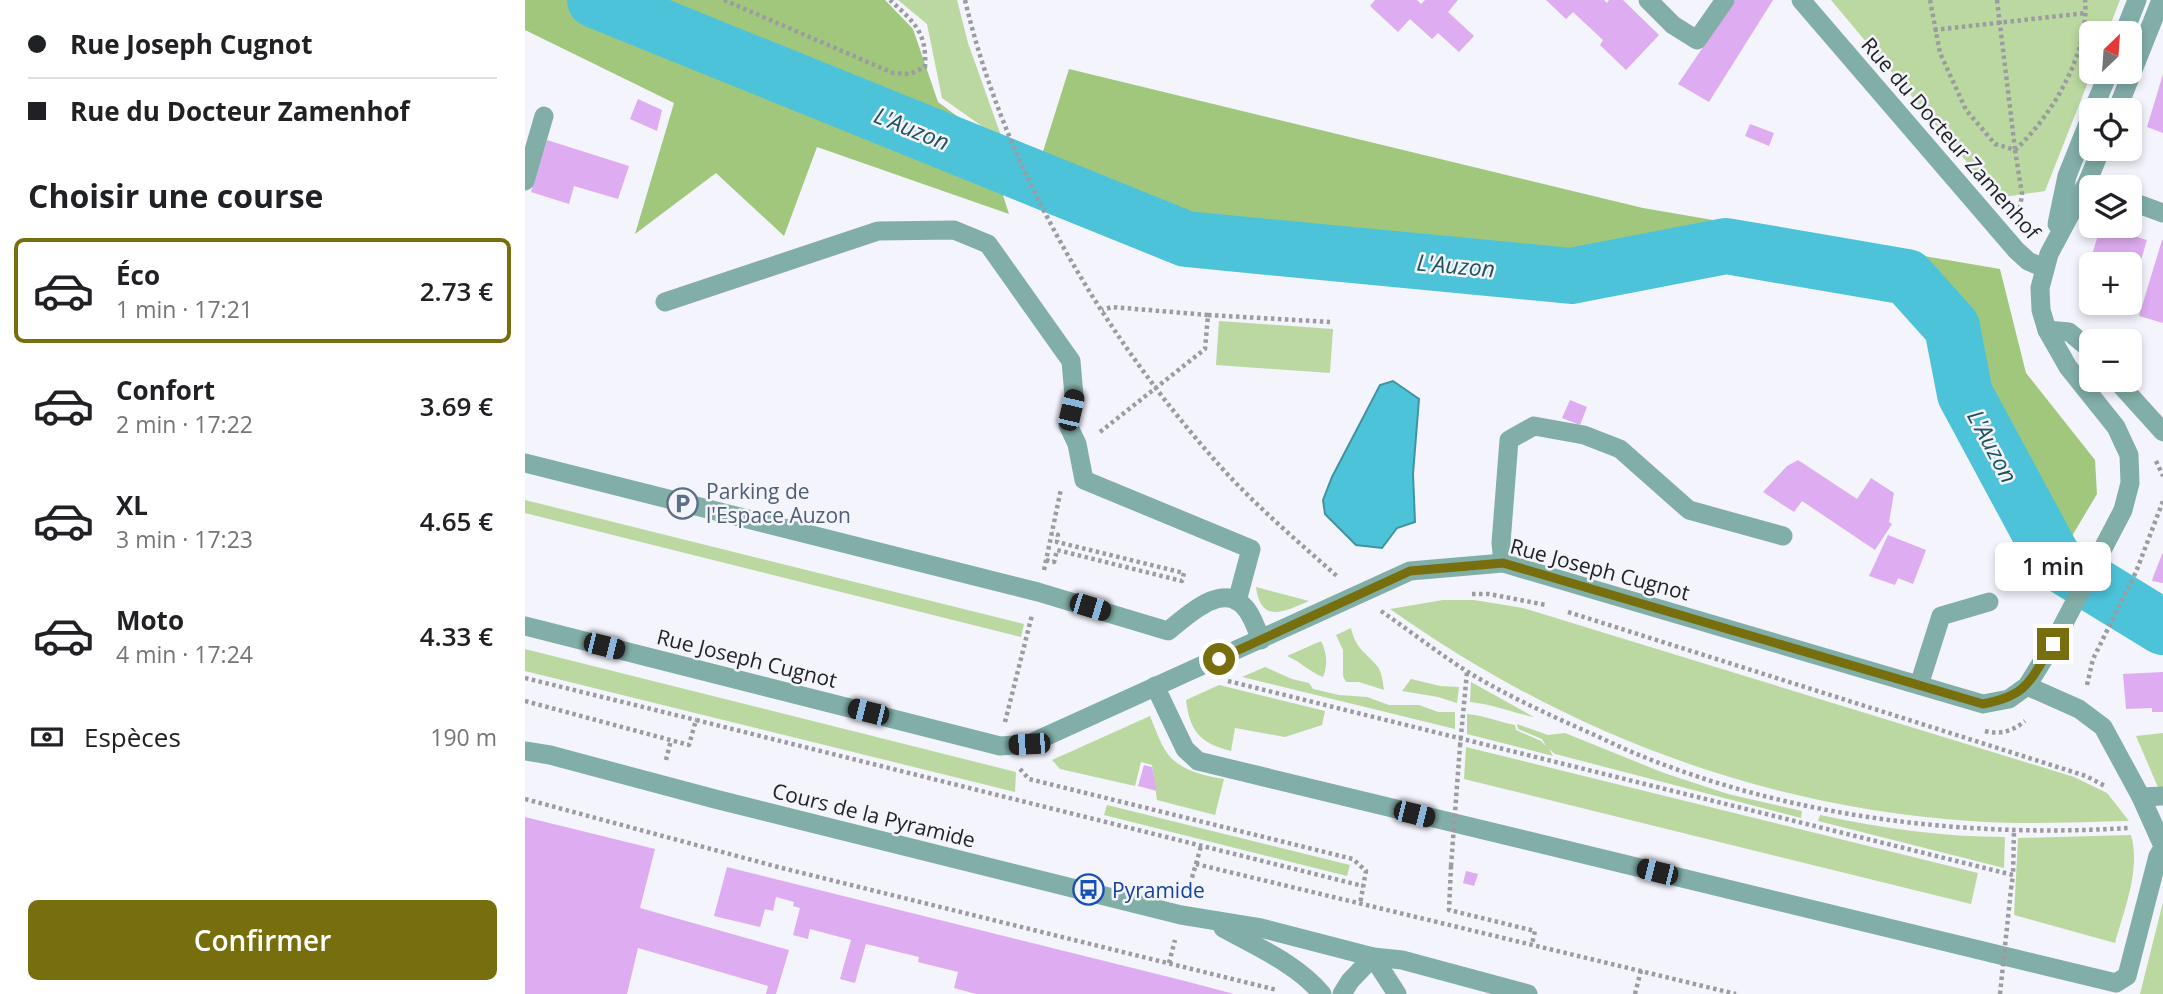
<!DOCTYPE html>
<html lang="fr">
<head>
<meta charset="utf-8">
<style>
	body { margin:0; font-family:"Open Sans",sans-serif; background:#f2f2f2; color:#202124; height:100vh; display:flex; flex-direction:column; font-size:26px; white-space:nowrap }
	* { box-sizing:border-box; margin:0 }
	p { font-size:23px; color:#757577 }
	.icon { flex:none; width:38px; height:38px; fill:none; stroke:currentColor; stroke-width:2; stroke-linecap:round; stroke-linejoin:round }
	.map { position:relative; flex:1; overflow:hidden }
	.drawer { display:flex; flex-direction:column; background:#fff; width:525px }
	.drawer>* { flex:none }
	.hud { display:grid; align-content:center; height:154px; padding:0 28px; background:#fff }
	.needle { width:46px; rotate:25deg }
	.buttons { position:absolute; left:1554px; top:21px; display:grid; gap:14px }
	.buttons a { display:grid; place-items:center; width:63px; height:63px; border-radius:10px; background:#fff; box-shadow:0 4px 10px #0003; font-size:35px }
	.end { position:absolute; width:32px; height:32px; margin:-16px; border:9px solid #776f0d; background:#fff; box-shadow:0 0 0 4px #fff }
	.from { border-radius:50% }
	.bubble { position:absolute; height:49px; border-radius:10px; background:#fff; box-shadow:0 4px 10px #0003; font-size:23px; font-weight:600; line-height:49px; text-align:center }
	.car { position:absolute; width:21px; height:42px; margin:-21px -10px; border-radius:9px; box-shadow:0 0 5px 2px #0007; background:linear-gradient(#222 24%,#8ab4d8 0 40%,#222 0 76%,#8ab4d8 0 86%,#222 0) }
	.hud b { display:flex; align-items:center; gap:24px; height:66px; font-size:26px }
	.hud b+b { border-top:2px solid #e0e0e0 }
	.hud i { width:18px; height:18px; background:#202124 }
	ul { padding:0; list-style:none }
	li { display:flex; align-items:center; gap:21px; height:105px; margin:0 14px 10px; padding:0 14px; border:4px solid transparent; border-radius:10px }
	li div { flex:1 }
	li b { display:block; font-size:26px }
	li em { font-style:normal; font-weight:600 }
	li.selected { border-color:#776f0d }
	li>.icon { width:63px; height:63px; stroke-width:1.5 }
	h2 { padding:0 28px; font-size:32px; line-height:84px }
	.pay { display:flex; align-items:center; gap:18px; height:77px; padding:0 28px; font-size:26px }
	.pay p { margin-inline-start:auto }
	.primary-button { display:flex; gap:14px; margin-top:auto; padding:14px 28px }
	.primary-button a { flex:1; height:80px; border-radius:10px; background:#776f0d; color:#fff; font-size:28px; font-weight:600; line-height:80px; text-align:center }
	main { display:flex; flex:1; min-height:0 }
	.map>svg:first-child { display:block }
</style>
</head>
<body>
<main>
<section class="drawer">
<div class="hud">
<b><i class="from"></i>Rue Joseph Cugnot</b>
<b><i></i>Rue du Docteur Zamenhof</b>
</div>
<h2>Choisir une course</h2>
<ul>
<li class="selected"><svg class="icon" aria-label="car" viewBox="0 0 24 24"><path d="M5 17H2v-5l4-1 3-4h7l3 4 3 1v5h-3M9 17h6M6 11h13"/><circle cx="7" cy="17" r="2"/><circle cx="17" cy="17" r="2"/></svg><div><b>Éco</b><p>1 min · 17:21</p></div><em>2.73 €</em></li>
<li><svg class="icon" aria-label="car" viewBox="0 0 24 24"><path d="M5 17H2v-5l4-1 3-4h7l3 4 3 1v5h-3M9 17h6M6 11h13"/><circle cx="7" cy="17" r="2"/><circle cx="17" cy="17" r="2"/></svg><div><b>Confort</b><p>2 min · 17:22</p></div><em>3.69 €</em></li>
<li><svg class="icon" aria-label="car" viewBox="0 0 24 24"><path d="M5 17H2v-5l4-1 3-4h7l3 4 3 1v5h-3M9 17h6M6 11h13"/><circle cx="7" cy="17" r="2"/><circle cx="17" cy="17" r="2"/></svg><div><b>XL</b><p>3 min · 17:23</p></div><em>4.65 €</em></li>
<li><svg class="icon" aria-label="car" viewBox="0 0 24 24"><path d="M5 17H2v-5l4-1 3-4h7l3 4 3 1v5h-3M9 17h6M6 11h13"/><circle cx="7" cy="17" r="2"/><circle cx="17" cy="17" r="2"/></svg><div><b>Moto</b><p>4 min · 17:24</p></div><em>4.33 €</em></li>
</ul>
<div class="pay"><svg class="icon" aria-label="cash" viewBox="0 0 24 24"><path d="M3 7h18v10H3z"/><circle cx="12" cy="12" r="2"/></svg>Espèces<p>190 m</p></div>
<div class="primary-button"><a>Confirmer</a></div>
</section>
<div class="map">
<svg width="1638" height="994" viewBox="0 0 1638 994">
	<rect width="100%" height="100%" fill="#f3f4fc"/>
	<g fill="#bbd8a0">
		<path d="M373 0H432L443 43 478 141 417 98 402 24Z"/>
		<path d="M1306 0H1595L1582 33H1566L1567 72 1520 191 1472 198Z"/>
		<path d="M694 321 808 329 805 373 691 365Z"/>
		<path d="M0 500 499 624 496 637 0 513Z"/>
		<path d="M731 587 784 601C760 611 736 625 731 587Z"/>
		<path d="M918 600H949L998 608 1549 777 1582 793 1604 821C1551 822 1498 825 1445 821 1232 806 1039 732 865 609Z"/>
		<path d="M826 628C831 650 841 652 853 667 857 673 858 683 859 690L834 682H821L818 676V650L811 635Z"/>
		<path d="M796 641C802 652 803 666 798 677 785 672 776 662 762 656Z"/>
		<path d="M0 649 491 772 490 792 0 671Z"/>
		<path d="M740 667 767 679 784 683 788 689 814 695 842 697 864 705H894L913 712H930V729L717 677Z"/>
		<path d="M886 679 915 686 934 687 932 703 913 697 877 691Z"/>
		<path d="M946 682 1009 717C987 713 968 704 945 702Z"/>
		<path d="M694 685 800 711 797 725 760 737 710 728 706 751C675 743 665 732 661 700Z"/>
		<path d="M942 714C958 715 974 722 990 725L991 730 1016 741 1021 746 1017 739 993 729 992 724 1023 735 1040 733 1139 773 1203 794 1277 811 1276 818 1030 754 1024 749 1028 756 942 734Z"/>
		<path d="M625 716C630 728 635 743 642 753 654 770 679 776 699 779L690 815 632 800 627 765 616 762 610 786 535 769 527 760Z"/>
		<path d="M1638 733V799L1611 736Z"/>
		<path d="M941 747 1453 873 1446 904 939 779Z"/>
		<path d="M582 805 825 865 822 876 579 815Z"/>
		<path d="M1295 815C1356 828 1418 837 1480 837L1479 868 1293 821Z"/>
		<path d="M1606 835C1616 869 1599 910 1590 943L1489 915 1493 838Z"/>
		<path d="M1638 902V994H1615Z"/>
	</g>
	<g fill="#a1c77c">
		<path d="M0 0H360L388 29 413 102 459 136 484 214 292 147 259 236 191 173 110 234 149 103 0 30Z"/>
		<path d="M544 69 1118 208 1475 269 1501 373 1570 460 1572 494 1538 551 1453 394 1436 318 1388 268 1196 235 1047 267 663 229 515 161Z"/>
	</g>
	<path fill="#4dc3d9" stroke="#4093a3" stroke-width="2" d="M868 381 894 399 888 474 890 522 872 528 857 548 831 545 800 514 798 500 807 477 855 385Z"/>
	<g fill="none" stroke-linecap="round" stroke-linejoin="round">
		<path stroke="#4dc3d9" stroke-width="56" d="M70 0 661 239 1046 276 1201 246 1382 277 1427 327 1440 394 1530 561 1638 627"/>
	</g>
	<g fill="#deacf0">
		<path d="M850 0H892L896 4 900 0H933L923 12 949 36 934 52 913 33 907 39 885 19 873 32 845 6Z"/>
		<path d="M1021 0H1079L1082 3 1084 0H1098L1134 35 1101 70 1075 45 1078 40 1048 12 1041 19Z"/>
		<path d="M1210 0H1248L1184 102 1153 84Z"/>
		<path d="M1638 74V133L1622 127Z"/>
		<path d="M113 99 137 110 132 131 105 119Z"/>
		<path d="M1225 124 1249 133 1244 146 1220 136Z"/>
		<path d="M22 140 104 166 93 199 49 186 44 204 6 192Z"/>
		<path d="M1576 226 1622 240 1607 290 1605 289V264H1564Z"/>
		<path d="M1637 240H1638V323L1614 316Z"/>
		<path d="M1045 400 1062 407 1055 425 1037 418Z"/>
		<path d="M1273 460 1332 499 1346 478 1369 493 1364 522 1367 524 1350 550 1277 501 1269 512 1238 492 1262 466Z"/>
		<path d="M1363 535 1401 550 1388 584 1373 578 1370 585 1344 576Z"/>
		<path d="M1638 552V583L1627 581 1628 577Z"/>
		<path d="M1638 672V712H1627V708L1601 709 1598 674Z"/>
		<path d="M619 765 627 767 632 791 613 786Z"/>
		<path d="M0 817 130 849 115 908 264 950 251 994H241L243 986 113 948 102 994H0Z"/>
		<path d="M202 867 656 980 709 994H451L429 988 433 972 393 962 394 957 341 944 330 983 315 979 326 940 285 929 283 939 268 935 275 908 268 906 269 902 251 897 248 911 240 909 235 927 189 916Z"/>
		<path d="M941 871 953 874 949 886 938 883Z"/>
	</g>
	<g fill="none" stroke-linecap="round" stroke-linejoin="round">
		<g stroke="#9b9ca1" stroke-width="4.5" stroke-dasharray="3.5 3.5" stroke-linecap="butt">
			<path d="M199 0 368 73 385 74 400 67C402 32 389 22 365 0"/>
			<path d="M440 0C479 167 575 329 687 457 725 501 770 539 813 577"/>
			<path d="M1405 0 1415 53 1441 110 1470 144 1490 150 1497 194 1494 215"/>
			<path d="M1472 0 1490 149"/>
			<path d="M1409 30 1561 13"/>
			<path d="M1490 150C1527 116 1565 52 1560 0"/>
			<path d="M683 315 805 322"/>
			<path d="M575 432 680 349 683 315 587 307 577 310"/>
			<path d="M1631 461 1638 476"/>
			<path d="M521 560 529 562 532 550 657 581 659 573 532 542 533 535 527 533"/>
			<path d="M519 570 536 489"/>
			<path d="M947 594H964L1021 605"/>
			<path d="M856 611C885 631 913 653 943 672 979 694 1018 712 1056 729 1077 738 1098 749 1119 757 1271 818 1442 838 1604 828"/>
			<path d="M1043 612 1561 776 1580 786"/>
			<path d="M0 678 171 720"/>
			<path d="M703 681 1488 875 1489 831"/>
			<path d="M1562 685 1568 659 1611 572 1638 501"/>
			<path d="M0 701 164 745 171 720 838 886"/>
			<path d="M480 722 507 615"/>
			<path d="M1460 731C1475 735 1488 731 1500 721"/>
			<path d="M935 746 942 672"/>
			<path d="M141 760 146 740"/>
			<path d="M495 769 504 779 828 859 841 871 835 904"/>
			<path d="M0 799 253 867 752 990"/>
			<path d="M671 864 676 846"/>
			<path d="M926 866 924 910 1010 931 1007 944"/>
			<path d="M1486 889 1488 875"/>
			<path d="M663 891 671 864 1211 994"/>
			<path d="M644 963 650 940"/>
			<path d="M1110 994 1116 970"/>
		</g>
		<g stroke="#82aea8" stroke-width="19">
			<path d="M0 181 19 116"/>
			<path d="M140 302 353 231 429 230 463 244 546 361 549 396 543 425 552 444 559 480 726 549 712 601"/>
			<path d="M0 463 513 592 643 631C663 615 699 579 722 610 728 618 732 630 736 640"/>
			<path d="M978 563 976 543 984 440 1009 426 1059 435 1095 449 1164 510 1258 536"/>
			<path d="M1394 685 1416 616 1464 602"/>
			<path d="M630 686 660 749 673 761 1591 983 1602 976 1633 856 1638 848"/>
			<path d="M1616 797 1638 796"/>
		</g>
		<g stroke="#82aea8" stroke-width="19">
			<path d="M1123 0 1148 25 1172 40 1200 0"/>
			<path d="M1276 0 1491 250 1503 261 1519 268"/>
			<path d="M1599 33 1612 0"/>
			<path d="M1568 110 1584 72"/>
			<path d="M1592 110 1636 0"/>
			<path d="M1605 201 1638 213"/>
			<path d="M1532 224 1542 176 1566 116"/>
			<path d="M1522 330 1544 332 1566 350"/>
			<path d="M1591 380 1638 432"/>
			<path d="M0 626 475 746 504 744 885 571 978 563 1458 704 1484 699 1502 686 1528 644 1598 510 1605 483 1604 455 1591 427 1543 367 1522 330 1516 310 1515 288 1524 254 1562 183 1576 149"/>
			<path d="M1502 686 1554 709 1578 727 1616 797 1638 846"/>
			<path d="M0 751 25 755 190 799 656 915 736 928 848 957 877 960 1003 994"/>
			<path d="M698 928C732 947 772 964 797 994"/>
			<path d="M848 957 872 994"/>
			<path d="M817 994 825 981 848 957"/>
		</g>
		<g stroke="#9b9ca1" stroke-width="4.5" stroke-dasharray="3.5 3.5" stroke-linecap="butt">
			<path d="M926 866 935 746"/>
			<path d="M1475 994 1486 889"/>
		</g>
	</g>
	<g fill="none" stroke-linecap="round" stroke-linejoin="round">
		<path stroke="#776f0d" stroke-width="9" d="M694 659 885 571 978 563 1458 704C1504 695 1504 681 1528 644"/>
	</g>
	<defs>
		<symbol id="parking-ring" viewBox="-11 -11 22 22"><circle r="9.5" fill="#f3f4fc" stroke="#5c6f8a" stroke-width="1.5"/><path d="M-3.5-5.5H1a3.5 3.5 0 0 1 0 7H-1V5.5H-3.5ZM-1-3.4V-.6H.8a1.4 1.4 0 0 0 0-2.8Z" fill="#5c6f8a"/></symbol>
		<symbol id="bus-ring" viewBox="-11 -11 22 22"><circle r="9.5" fill="#f3f4fc" stroke="#1a4fb4" stroke-width="1.5"/><path d="M-5-6H5V4H4V6H2V4H-2V6H-4V4H-5ZM-3.5-4V0h7V-4ZM-3.5 1.2v1.5H-2V1.2ZM2 1.2v1.5H3.5V1.2Z" fill="#1a4fb4"/></symbol>
	</defs>
	<g fill-rule="evenodd">
		<use href="#parking-ring" x="140" y="486" width="35" height="35"/>
		<use href="#bus-ring" x="546" y="872" width="35" height="35"/>
	</g>
	<g text-anchor="middle" dominant-baseline="central" stroke-width="5" stroke-linejoin="round" paint-order="stroke">
		<g font-size="21" fill="#222325" stroke="#f3f4fc">
			<text transform="translate(1426 138) rotate(49)">Rue du Docteur Zamenhof</text>
			<text transform="translate(1075 569) rotate(15)">Rue Joseph Cugnot</text>
			<text transform="translate(222 658) rotate(14)">Rue Joseph Cugnot</text>
			<text transform="translate(349 815) rotate(14)">Cours de la Pyramide</text>
		</g>
		<g font-size="21" fill="#4e5e75" stroke="#f3f4fc" text-anchor="start">
			<text x="181" y="491">Parking de<tspan x="181" dy="24">l'Espace Auzon</tspan></text>
		</g>
		<g font-size="21" fill="#164399" stroke="#f3f4fc" text-anchor="start">
			<text x="587" y="890">Pyramide</text>
		</g>
		<g font-size="23" font-style="italic" fill="#20525b" stroke="#f3f4fc">
			<text transform="translate(387 128) rotate(22)">L'Auzon</text>
			<text transform="translate(931 265) rotate(5)">L'Auzon</text>
			<text transform="translate(1468 446) rotate(62)">L'Auzon</text>
		</g>
	</g>
</svg>
<div class="buttons">
<a><svg class="needle" viewBox="-14 -14 28 28"><path d="M0-13l5 13h-10z" fill="#e53935"/><path d="M0 13l5-13h-10z" fill="#757577"/></svg></a>
<a><svg class="icon" aria-label="locate" viewBox="0 0 24 24"><circle cx="12" cy="12" r="6"/><path d="M12 2v4M12 18v4M2 12h4M18 12h4"/></svg></a>
<a><svg class="icon" aria-label="layers" viewBox="0 0 24 24"><path d="M12 4l9 5-9 5-9-5zM3 14l9 5 9-5"/></svg></a>
<a>+</a>
<a>−</a>
</div>
<i class="end from" style="left:694px;top:659px"></i>
<i class="end" style="left:1528px;top:644px"></i>
<div class="bubble" style="left:1470px;top:542px;width:116px">1 min</div>
<i class="car" style="left:546px;top:410px;rotate:13deg"></i>
<i class="car" style="left:565px;top:607px;rotate:107deg"></i>
<i class="car" style="left:79px;top:646px;rotate:104deg"></i>
<i class="car" style="left:343px;top:712px;rotate:284deg"></i>
<i class="car" style="left:504px;top:744px;rotate:267deg"></i>
<i class="car" style="left:889px;top:814px;rotate:104deg"></i>
<i class="car" style="left:1132px;top:872px;rotate:284deg"></i>
</div>
</main>
</body>
</html>
